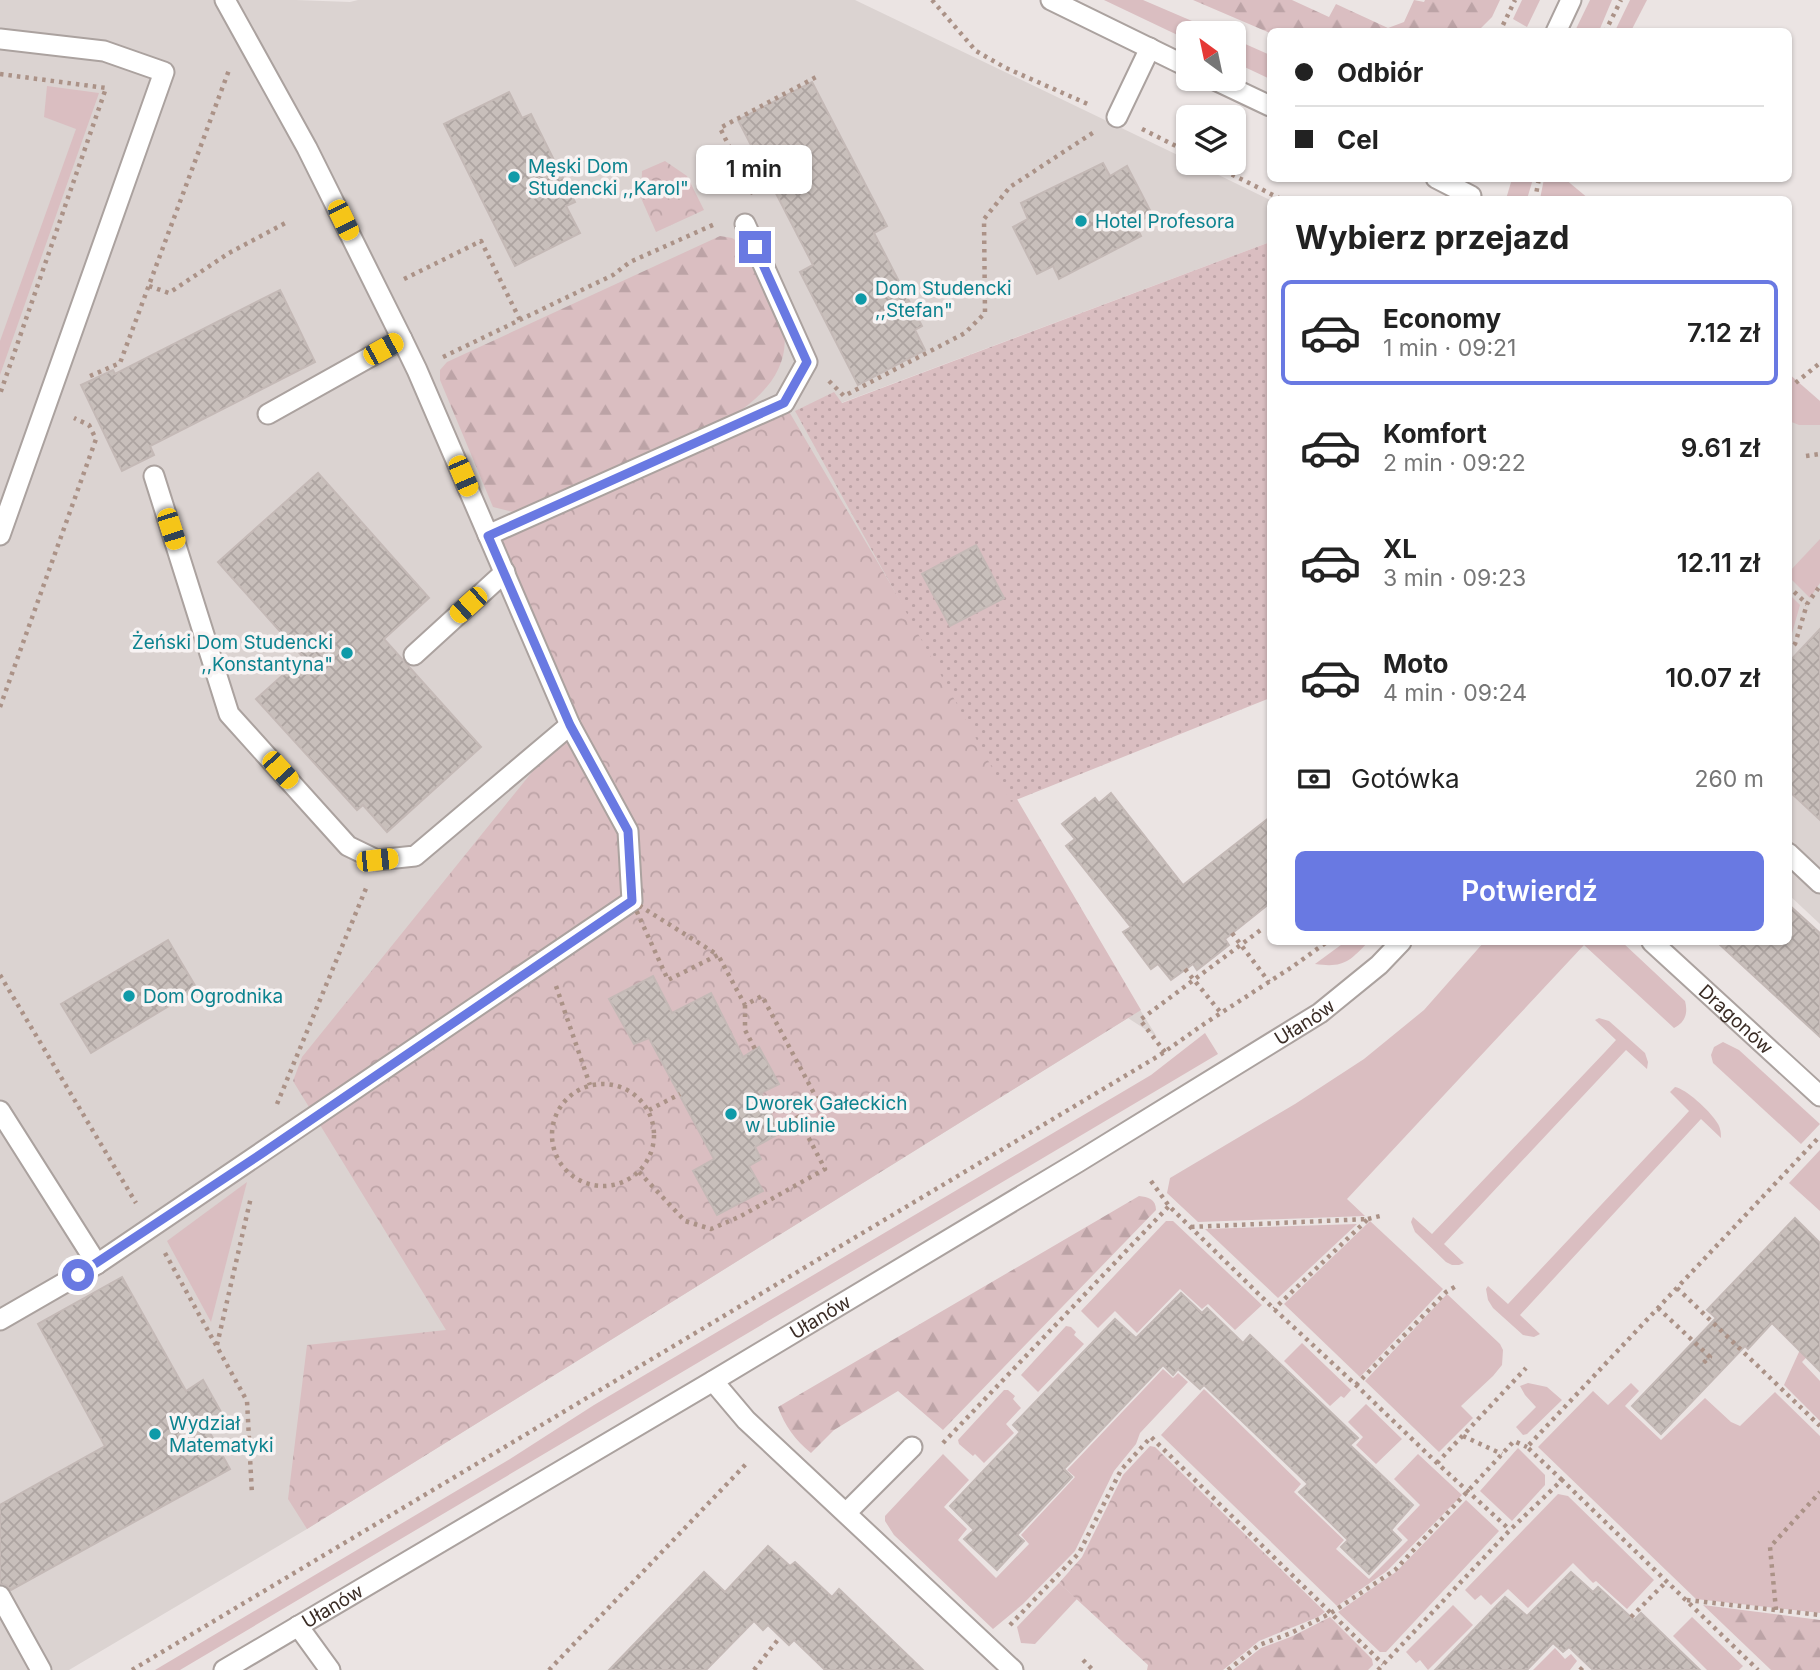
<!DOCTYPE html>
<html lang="pl">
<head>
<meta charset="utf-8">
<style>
	body { margin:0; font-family:Inter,sans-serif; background:#f6f6f6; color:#222; height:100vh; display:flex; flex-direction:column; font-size:26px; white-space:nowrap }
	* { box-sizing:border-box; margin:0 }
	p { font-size:23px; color:#767676 }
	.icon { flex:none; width:38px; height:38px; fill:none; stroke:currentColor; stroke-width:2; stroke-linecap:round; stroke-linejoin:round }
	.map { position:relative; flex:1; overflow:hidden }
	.drawer { position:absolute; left:1267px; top:196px; width:525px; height:749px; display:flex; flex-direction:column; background:#fff; border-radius:10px; box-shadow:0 2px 5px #0004 }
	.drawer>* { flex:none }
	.hud { position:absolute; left:1267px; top:28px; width:525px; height:154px; border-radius:10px; box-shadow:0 2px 5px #0004; display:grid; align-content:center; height:154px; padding:0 28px; background:#fff }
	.needle { width:46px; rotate:327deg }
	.tools { position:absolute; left:1176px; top:21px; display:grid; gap:14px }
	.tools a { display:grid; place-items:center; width:70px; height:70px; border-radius:10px; background:#fff; box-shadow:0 2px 5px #0004; font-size:35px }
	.end { position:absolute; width:32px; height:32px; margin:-16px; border:9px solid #6979e2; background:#fff; box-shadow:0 0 0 4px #fff }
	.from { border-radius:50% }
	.bubble { position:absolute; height:49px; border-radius:10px; background:#fff; box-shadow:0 2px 5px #0004; font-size:23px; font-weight:600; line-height:49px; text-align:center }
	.car { position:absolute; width:21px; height:42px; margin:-21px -10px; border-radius:9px; box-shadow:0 0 5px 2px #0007; background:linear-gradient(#f5c518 24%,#345 0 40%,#f5c518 0 76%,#345 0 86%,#f5c518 0) }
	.hud b { display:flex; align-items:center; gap:24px; height:66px; font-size:26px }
	.hud b+b { border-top:2px solid #e0e0e0 }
	.hud i { width:18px; height:18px; background:#222 }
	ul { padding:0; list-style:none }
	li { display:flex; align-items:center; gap:21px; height:105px; margin:0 14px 10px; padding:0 14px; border:4px solid transparent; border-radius:10px }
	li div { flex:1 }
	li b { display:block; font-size:26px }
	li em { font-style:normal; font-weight:600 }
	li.current { border-color:#6979e2 }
	li>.icon { width:63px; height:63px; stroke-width:1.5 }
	h2 { padding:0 28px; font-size:32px; line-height:84px }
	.pay { display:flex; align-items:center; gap:18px; height:77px; padding:0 28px; font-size:26px }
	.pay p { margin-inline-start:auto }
	.primary-button { display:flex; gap:14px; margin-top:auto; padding:14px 28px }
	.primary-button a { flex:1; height:80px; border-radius:10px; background:#6979e2; color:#fff; font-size:28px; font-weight:600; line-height:80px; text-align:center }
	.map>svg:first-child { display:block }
</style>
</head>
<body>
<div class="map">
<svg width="1820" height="1670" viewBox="0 0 1820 1670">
	<defs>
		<pattern id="forest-firs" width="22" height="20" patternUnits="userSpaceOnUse" patternTransform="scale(1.75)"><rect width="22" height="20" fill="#dabec1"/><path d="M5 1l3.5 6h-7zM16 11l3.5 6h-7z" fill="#bca3a6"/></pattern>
		<pattern id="park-crowns" width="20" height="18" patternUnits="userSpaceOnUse" patternTransform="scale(1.75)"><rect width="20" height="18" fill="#dabec1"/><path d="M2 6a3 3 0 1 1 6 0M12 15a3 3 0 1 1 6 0" fill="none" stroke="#bca3a6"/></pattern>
		<pattern id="garden-dots" width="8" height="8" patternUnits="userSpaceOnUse" patternTransform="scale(1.75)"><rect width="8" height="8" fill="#dabec1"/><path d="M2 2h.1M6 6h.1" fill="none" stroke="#bca3a6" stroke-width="1.8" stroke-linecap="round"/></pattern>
		<pattern id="building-cross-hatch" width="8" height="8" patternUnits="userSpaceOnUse" patternTransform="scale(1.75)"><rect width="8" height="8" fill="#c8bfbb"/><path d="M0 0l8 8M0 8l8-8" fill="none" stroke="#ada4a1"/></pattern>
	</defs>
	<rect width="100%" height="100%" fill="#ebe4e3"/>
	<g fill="#dbd3d1">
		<path d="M0 0H296L350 2 358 0H855L1188 160V163H1194L1270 200V242L841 403 834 393 1011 802 1157 1037 1128 1018 307 1529 69 1670H0Z"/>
		<path d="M1788 386 1820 414V924L1789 895Z"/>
	</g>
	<g fill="#dabec1">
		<path d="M1104 0H1143L1220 33H1188V40Z"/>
		<path d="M1522 0H1540L1527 27 1513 19Z"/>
		<path d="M1590 0H1612L1599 31H1575Z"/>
		<path d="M1630 0H1647L1631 31H1615Z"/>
		<path d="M1234 39 1270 55V79L1234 62Z"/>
		<path d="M47 86 99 93 0 375V341L76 129 44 117Z"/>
		<path d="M1512 179H1533L1527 199H1506Z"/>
		<path d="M1544 179H1565L1589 199H1540Z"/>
		<path d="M1788 373 1820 401V425H1799L1789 421Z"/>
		<path d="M1820 539V583L1810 598 1789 577V572Z"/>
		<path d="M1789 594 1800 605 1789 644Z"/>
		<path d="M1345 942H1368C1349 962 1343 968 1315 964Z"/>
		<path d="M1484 942H1622L1685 1001C1688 1012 1686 1022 1674 1028L1584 945 1347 1199 1365 1216 1198 1222 1167 1193 1170 1178 1295 1104 1364 1059 1424 1010Z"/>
		<path d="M1599 1018 1609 1021 1645 1053 1648 1062 1647 1069 1626 1050 1444 1244 1464 1263 1459 1265H1452L1446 1262 1415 1232 1411 1222 1413 1217 1432 1234 1605 1052 1616 1040 1595 1020Z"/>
		<path d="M1205 1033 1218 1054 180 1670H155L510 1459 594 1405 1151 1075Z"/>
		<path d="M1723 1042 1739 1050 1820 1124 1801 1144 1713 1063 1711 1055 1714 1047Z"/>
		<path d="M1675 1087C1686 1089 1709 1110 1716 1121 1720 1126 1721 1131 1721 1138L1701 1119 1520 1315 1540 1334 1534 1337 1523 1335 1493 1308 1488 1300 1486 1289 1488 1286 1508 1304 1679 1122 1689 1111 1670 1092Z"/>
		<path d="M1820 1150V1211L1789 1183Z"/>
		<path d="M247 1182 211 1322 167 1241Z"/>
		<path d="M1166 1221H1173L1262 1305 1235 1330 1208 1304 1202 1309 1180 1289 1137 1333 1115 1311 1098 1328 1081 1311Z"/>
		<path d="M1370 1221 1443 1289 1360 1377 1284 1304Z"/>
		<path d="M1357 1224 1278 1298 1205 1229Z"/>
		<path d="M1447 1294 1500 1344 1503 1350 1502 1365 1493 1376 1461 1406 1473 1418 1439 1452 1365 1381Z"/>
		<path d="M1066 1326 1071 1327 1076 1332 1074 1335 1084 1344 1038 1392 1021 1375Z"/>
		<path d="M1809 1330 1820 1343 1802 1362 1820 1381V1421L1784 1385Z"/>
		<path d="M1302 1343 1351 1390 1344 1398 1341 1396 1330 1406 1284 1361Z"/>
		<path d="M1163 1369 1173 1378 1178 1373 1188 1382 1140 1433 1136 1444 1114 1471 1075 1551 1023 1604 993 1629 894 1535 885 1521V1516L943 1454 969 1480 944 1507 967 1529 958 1540 996 1578 1029 1544 1021 1535 1075 1477 1067 1470Z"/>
		<path d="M1528 1383 1547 1387 1562 1400 1527 1434 1523 1435 1516 1427 1536 1407 1525 1395 1520 1386Z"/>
		<path d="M1631 1383 1639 1391 1625 1406 1661 1440 1705 1398 1731 1422 1740 1426 1775 1392 1820 1436V1613L1696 1599 1538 1447 1593 1391 1608 1405Z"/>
		<path d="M1204 1389 1301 1484 1294 1492 1344 1540 1336 1549 1369 1579 1408 1540 1397 1529 1420 1505 1394 1479 1418 1454 1462 1495 1387 1571 1337 1606 1161 1435Z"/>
		<path d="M1004 1390H1008L1015 1396 1013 1399 1021 1408 1006 1424 1014 1433 984 1463 975 1454 973 1456 959 1444 958 1440Z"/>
		<path d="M1366 1404 1402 1439 1376 1464 1356 1445 1363 1437 1348 1422Z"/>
		<path d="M1518 1448 1545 1475V1485L1512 1521 1480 1491Z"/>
		<path d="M1558 1494 1568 1496 1654 1580 1627 1609 1596 1581 1593 1583 1573 1563 1528 1608 1508 1589 1491 1605 1481 1595 1475 1600 1465 1590Z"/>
		<path d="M1466 1500 1499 1531 1386 1652H1380L1338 1612 1396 1572Z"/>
		<path d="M1059 1583 1077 1599 1035 1644 1021 1643 1017 1627Z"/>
		<path d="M1453 1605 1473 1625 1428 1670 1420 1660 1416 1663 1406 1652Z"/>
		<path d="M1692 1617 1743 1666 1739 1670H1707L1673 1636Z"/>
		<path d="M1555 1648 1565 1659 1571 1654 1577 1661 1570 1670H1533Z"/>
	</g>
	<g fill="url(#forest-firs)">
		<path d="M1193 0H1292L1329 17 1336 4 1388 28 1404 22 1414 0 1424 2 1425 0H1500L1492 17 1478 31 1270 32V33Z"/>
		<path d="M720 236 732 238 740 243 784 331C790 371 759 400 728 419L513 512 493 507 440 380V370L447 362Z"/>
		<path d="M1139 1196C1148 1197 1156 1199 1156 1210L943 1430 898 1391 834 1430 811 1453C795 1440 785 1426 778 1407Z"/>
		<path d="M1703 1605 1820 1620V1670H1771Z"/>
		<path d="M1330 1617 1372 1659 1373 1665 1368 1670H1233L1261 1648 1293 1636Z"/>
	</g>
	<g fill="url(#park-crowns)">
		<path d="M665 161 687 176 704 210 656 232 641 198 642 171Z"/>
		<path d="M784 403 1141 1010 307 1529 288 1499 307 1345 446 1330 293 1081 302 1057 570 725 488 535Z"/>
		<path d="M1150 1446 1155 1447 1325 1612 1318 1617 1259 1641 1223 1670H1147L1148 1665 1059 1583 1082 1557 1123 1475Z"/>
	</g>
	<path fill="url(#garden-dots)" d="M1270 242V698L1011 802 795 411 834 392 842 403Z"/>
	<g fill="url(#building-cross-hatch)" stroke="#c4b9b6" stroke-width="2">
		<path d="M812 82 887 226 874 233 922 326 915 330 925 350 858 385 800 272 813 265 738 120Z"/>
		<path d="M509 92 522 118 531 114 575 202 566 206 580 233 515 266 444 124Z"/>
		<path d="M1103 163 1110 176 1127 166 1152 214 1135 224 1141 236 1059 279 1053 266 1037 274 1013 227 1028 219 1021 203Z"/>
		<path d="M280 290 315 362 150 446 154 455 122 471 81 385 113 370 115 374Z"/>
		<path d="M318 473 429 598 384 639 481 747 387 832 363 805 357 810 256 699 303 657 218 562Z"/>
		<path d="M976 545 1004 598 950 626 922 574Z"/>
		<path d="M1820 629V820L1788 790V663Z"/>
		<path d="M1111 793 1183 885 1270 817V903L1225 939 1229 945 1197 970 1193 964 1171 980 1158 964 1151 969 1123 932 1131 927 1066 846 1075 839 1062 824 1095 798 1099 803Z"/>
		<path d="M1788 904 1820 933V1037L1717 942H1788Z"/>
		<path d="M168 940 197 989 91 1053 61 1004Z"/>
		<path d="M653 976 672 1013 711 993 743 1057 759 1047 779 1084 761 1093 780 1133 755 1147 761 1159 749 1166 763 1191 717 1215 693 1171 714 1159 649 1038 634 1044 609 999Z"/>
		<path d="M1795 1218 1820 1243V1371L1772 1323 1748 1349 1745 1346 1661 1434 1632 1406 1716 1318 1707 1310Z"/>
		<path d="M122 1277 186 1391 203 1380 221 1412 204 1422 230 1469 11 1590 6 1585 0 1584V1505L105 1446 38 1324Z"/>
		<path d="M1181 1293 1202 1313 1207 1308 1243 1343 1250 1335 1358 1438 1350 1445 1413 1505 1391 1530 1401 1540 1369 1574 1341 1547 1348 1540 1299 1492 1308 1484 1204 1385 1200 1389 1178 1369 1173 1375 1163 1365 1064 1469 1072 1477 1017 1535 1024 1541 997 1570 964 1539 974 1530 950 1506 1020 1432 1013 1425 1115 1319 1136 1338Z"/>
		<path d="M768 1546 790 1566 795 1562 832 1597 839 1589 923 1670H825L794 1640 789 1645 768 1625 763 1630 754 1621 706 1670H609L704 1572 725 1592Z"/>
		<path d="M1571 1572 1593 1592 1598 1587 1634 1620 1641 1613 1700 1670H1593L1569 1647 1563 1652 1553 1643 1527 1670H1435L1505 1597 1527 1616Z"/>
	</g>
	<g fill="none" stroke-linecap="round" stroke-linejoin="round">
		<defs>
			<g id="service">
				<path d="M0 39 104 51 164 72 0 535"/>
				<path d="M1117 117 1150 48"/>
				<path d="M268 414 402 339"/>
				<path d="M154 476 229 714 348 846 377 860 415 856 570 725"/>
				<path d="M488 535 784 403 807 362 745 224"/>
				<path d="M414 655 505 572"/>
				<path d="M1788 853 1820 883"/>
				<path d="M0 1111 97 1264"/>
				<path d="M0 1320 97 1264 632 901 628 831 570 725 417 370 402 339 307 148 225 0"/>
				<path d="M713 1381 746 1420 1013 1670"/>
				<path d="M846 1513 912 1447"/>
				<path d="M0 1596 41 1670"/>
				<path d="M298 1626 330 1670"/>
			</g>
			<g id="minor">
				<path d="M1051 0 1188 67"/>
				<path d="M1556 32 1571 0"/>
				<path d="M1213 79 1270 106"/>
				<path d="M1436 178 1471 196"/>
				<path id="s1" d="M1652 942 1820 1096"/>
				<path id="s2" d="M224 1670 713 1381 1078 1162 1320 1013 1379 965 1401 942"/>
			</g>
		</defs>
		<use href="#service" stroke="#aba29f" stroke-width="23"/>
		<use href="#minor" stroke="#aba29f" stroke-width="23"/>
		<g stroke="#ab9287" stroke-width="4.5" stroke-dasharray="3.5 5" stroke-linecap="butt">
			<path d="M932 0 976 51 1006 68 1090 105"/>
			<path d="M1503 25 1515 0"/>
			<path d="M1605 32 1621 0"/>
			<path d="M0 74 106 88 0 394"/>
			<path d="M1142 129 1188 152"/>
			<path d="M1209 163 1283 200"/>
			<path d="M753 194 720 128 818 76"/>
			<path d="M1535 200 1539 178"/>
			<path d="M404 279 481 241 520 320"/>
			<path d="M149 286 169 293 229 253 289 221"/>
			<path d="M443 357 613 275 630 262 715 224"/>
			<path d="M90 376 120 363 229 70"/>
			<path d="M829 381 844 396 965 333 985 313 984 219 1010 187 1094 132"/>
			<path d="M1788 386 1793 385 1820 363"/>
			<path d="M1806 456 1820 454"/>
			<path d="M1788 586 1807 604"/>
			<path d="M1788 651 1795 644 1807 604 1820 586"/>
			<path d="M0 707 96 439 89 425 74 418"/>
			<path d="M632 901 718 955 668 980Z"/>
			<path d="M1232 933 1269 982"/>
			<path d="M1185 969 1221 1013"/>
			<path d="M0 975 136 1203"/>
			<path d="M556 986 590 1085"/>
			<path d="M745 1005V1030L755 1049"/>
			<path d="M1165 1052 1140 1020 1262 929"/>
			<circle cx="603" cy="1135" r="51"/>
			<path d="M277 1104 367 886"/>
			<path d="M649 1110 680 1094"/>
			<path d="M639 1172 685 1221 711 1229 741 1216 825 1169 794 1110 817 1099 762 996 745 1005 718 955"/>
			<path d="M1151 1181 1169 1206 1274 1309 1356 1385 1437 1463 1510 1530"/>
			<path d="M1368 1219 1384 1215"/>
			<path d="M1191 1227 1368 1219 1274 1309"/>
			<path d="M165 1253 247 1401 252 1495"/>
			<path d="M1677 1288 1820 1426"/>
			<path d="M1658 1308 1710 1357 1702 1364"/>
			<path d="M217 1345 251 1197"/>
			<path d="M1356 1385 1446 1292 1458 1285"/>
			<path d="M1463 1436 1502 1454"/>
			<path d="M943 1443 1169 1206"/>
			<path d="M1437 1463 1526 1368"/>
			<path d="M1562 1480 1527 1447 1820 1136"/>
			<path d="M1687 1600 1820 1615"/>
			<path d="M1776 1610 1770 1547 1820 1492"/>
			<path d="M1631 1617 1667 1581"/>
			<path d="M1010 1625 1079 1553 1121 1470 1151 1437 1383 1664"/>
			<path d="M1083 1660 1093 1670"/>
			<path d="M132 1670 1160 1055 1204 1024 1292 967 1327 942"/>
			<path d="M549 1670 747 1463"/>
			<path d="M754 1670 780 1637"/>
			<path d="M1228 1670 1259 1645 1291 1633 1331 1613 1395 1570 1514 1441 1527 1447"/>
			<path d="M1378 1670 1510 1530 1562 1480 1758 1670"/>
			<path d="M1580 1670 1586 1664"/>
		</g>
		<use href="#service" stroke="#fff" stroke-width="19"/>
		<use href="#minor" stroke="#fff" stroke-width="19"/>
	</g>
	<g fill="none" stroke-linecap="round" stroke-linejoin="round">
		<path stroke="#6979e2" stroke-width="9" d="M78 1275 261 1154 632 901 628 831 570 725 488 536 784 403 807 362 755 247"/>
	</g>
	<g fill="#0f9aa8" stroke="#f8f3f3" stroke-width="2.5">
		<circle cx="514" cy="177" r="7"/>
		<circle cx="1081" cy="221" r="7"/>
		<circle cx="861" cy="299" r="7"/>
		<circle cx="347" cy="653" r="7"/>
		<circle cx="129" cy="996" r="7"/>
		<circle cx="731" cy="1114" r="7"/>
		<circle cx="155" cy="1434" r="7"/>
	</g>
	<g text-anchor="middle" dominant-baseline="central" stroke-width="7" stroke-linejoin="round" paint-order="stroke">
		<g font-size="19" fill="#0d838f" stroke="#f8f3f3" text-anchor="start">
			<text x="528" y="166">Męski Dom<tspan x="528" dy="22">Studencki ,,Karol"</tspan></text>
			<text x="1095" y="221">Hotel Profesora</text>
			<text x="875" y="288">Dom Studencki<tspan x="875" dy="22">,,Stefan"</tspan></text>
			<text x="333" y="642" text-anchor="end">Żeński Dom Studencki<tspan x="333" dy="22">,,Konstantyna"</tspan></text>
			<text x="143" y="996">Dom Ogrodnika</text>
			<text x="745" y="1103">Dworek Gałeckich<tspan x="745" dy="22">w Lublinie</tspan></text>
			<text x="169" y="1423">Wydział<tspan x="169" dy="22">Matematyki</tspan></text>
		</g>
		<g font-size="19" fill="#3a2c25" stroke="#f8f3f3">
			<text stroke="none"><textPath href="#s1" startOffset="114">Dragonów</textPath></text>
			<text stroke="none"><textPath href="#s2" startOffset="1260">Ułanów</textPath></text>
			<text stroke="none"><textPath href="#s2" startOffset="693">Ułanów</textPath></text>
			<text stroke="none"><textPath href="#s2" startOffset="126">Ułanów</textPath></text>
		</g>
	</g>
</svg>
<div class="tools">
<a><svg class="needle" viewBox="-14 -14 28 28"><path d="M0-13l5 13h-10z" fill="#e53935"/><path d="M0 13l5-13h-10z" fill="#767676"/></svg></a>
<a><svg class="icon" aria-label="layers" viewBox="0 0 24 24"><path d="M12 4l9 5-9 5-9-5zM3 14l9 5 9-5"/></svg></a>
</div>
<i class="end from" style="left:78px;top:1275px"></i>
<i class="end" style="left:755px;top:247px"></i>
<div class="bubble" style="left:696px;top:145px;width:116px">1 min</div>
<i class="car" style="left:343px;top:220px;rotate:154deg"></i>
<i class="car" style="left:383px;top:349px;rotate:61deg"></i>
<i class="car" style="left:463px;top:476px;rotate:157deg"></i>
<i class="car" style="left:171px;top:529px;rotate:162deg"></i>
<i class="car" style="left:468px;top:605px;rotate:228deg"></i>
<i class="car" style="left:280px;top:770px;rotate:138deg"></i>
<i class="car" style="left:377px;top:860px;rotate:84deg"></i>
<div class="hud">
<b><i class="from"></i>Odbiór</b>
<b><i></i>Cel</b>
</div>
<section class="drawer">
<h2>Wybierz przejazd</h2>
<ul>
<li class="current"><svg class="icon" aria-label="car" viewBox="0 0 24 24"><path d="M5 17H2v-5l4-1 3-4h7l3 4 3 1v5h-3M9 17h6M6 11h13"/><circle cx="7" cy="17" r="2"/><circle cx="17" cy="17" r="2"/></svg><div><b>Economy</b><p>1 min · 09:21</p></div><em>7.12 zł</em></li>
<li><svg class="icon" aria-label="car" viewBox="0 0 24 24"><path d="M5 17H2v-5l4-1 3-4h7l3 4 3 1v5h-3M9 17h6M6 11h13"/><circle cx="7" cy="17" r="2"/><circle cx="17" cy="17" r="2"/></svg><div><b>Komfort</b><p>2 min · 09:22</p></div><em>9.61 zł</em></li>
<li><svg class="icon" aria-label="car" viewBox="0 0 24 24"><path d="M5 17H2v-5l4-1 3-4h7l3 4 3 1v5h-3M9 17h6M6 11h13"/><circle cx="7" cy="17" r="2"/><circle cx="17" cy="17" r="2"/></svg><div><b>XL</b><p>3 min · 09:23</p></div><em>12.11 zł</em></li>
<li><svg class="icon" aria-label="car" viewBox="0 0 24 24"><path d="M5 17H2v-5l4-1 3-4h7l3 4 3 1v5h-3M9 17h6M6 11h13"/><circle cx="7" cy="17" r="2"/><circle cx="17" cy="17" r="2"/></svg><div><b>Moto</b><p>4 min · 09:24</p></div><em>10.07 zł</em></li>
</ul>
<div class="pay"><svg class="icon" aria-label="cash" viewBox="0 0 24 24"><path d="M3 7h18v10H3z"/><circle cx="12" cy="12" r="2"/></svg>Gotówka<p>260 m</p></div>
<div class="primary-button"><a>Potwierdź</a></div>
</section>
</div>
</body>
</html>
